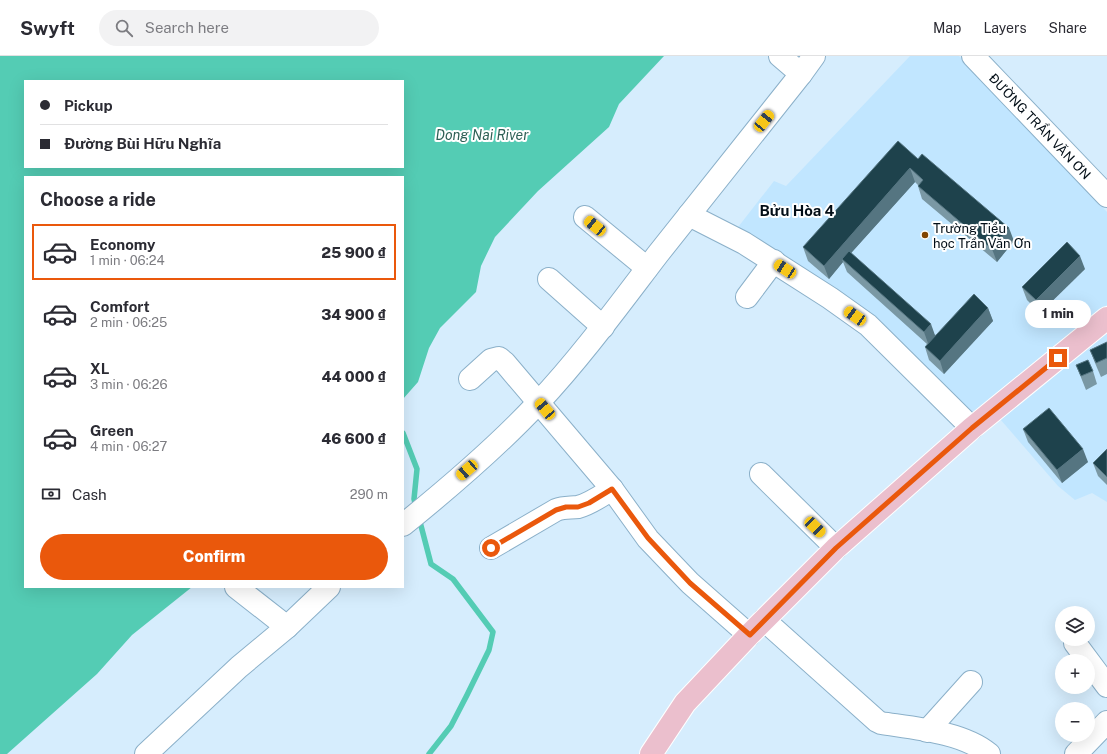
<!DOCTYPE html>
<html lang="en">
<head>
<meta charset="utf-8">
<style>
	body { margin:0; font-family:"Public Sans",sans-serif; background:#f2f2f3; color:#2b2b33; height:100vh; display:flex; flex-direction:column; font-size:15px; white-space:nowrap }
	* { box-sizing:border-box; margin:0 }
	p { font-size:13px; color:#7c7c81 }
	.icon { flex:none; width:22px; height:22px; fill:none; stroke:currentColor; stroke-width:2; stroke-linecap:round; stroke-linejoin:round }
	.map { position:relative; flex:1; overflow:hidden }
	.panel { position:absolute; left:24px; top:120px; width:380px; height:412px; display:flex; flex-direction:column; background:#fff; border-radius:0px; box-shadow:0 4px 16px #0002 }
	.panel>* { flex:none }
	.hud { position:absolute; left:24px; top:24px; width:380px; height:88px; border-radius:0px; box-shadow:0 4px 16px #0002; display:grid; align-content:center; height:88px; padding:0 16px; background:#fff }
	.controls { position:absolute; left:1055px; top:550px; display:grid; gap:8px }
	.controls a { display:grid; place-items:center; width:40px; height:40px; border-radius:50%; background:#fff; box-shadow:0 4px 16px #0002; font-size:20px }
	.end { position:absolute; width:18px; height:18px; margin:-9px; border:5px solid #ea580c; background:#fff; box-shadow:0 0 0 2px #fff }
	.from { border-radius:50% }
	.bubble { position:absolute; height:28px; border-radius:14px; background:#fff; box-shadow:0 4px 16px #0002; font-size:13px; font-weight:800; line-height:28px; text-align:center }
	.car { position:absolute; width:12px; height:24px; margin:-12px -6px; border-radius:5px; box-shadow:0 0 3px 1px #0007; background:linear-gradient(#f5c518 24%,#345 0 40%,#f5c518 0 76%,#345 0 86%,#f5c518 0) }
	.hud b { display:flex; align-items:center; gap:14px; height:38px; font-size:15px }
	.hud b+b { border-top:1px solid #e1e1e2 }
	.hud i { width:10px; height:10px; background:#2b2b33 }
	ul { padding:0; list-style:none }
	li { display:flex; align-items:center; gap:12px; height:56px; margin:0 8px 6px; padding:0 8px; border:2px solid transparent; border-radius:0px }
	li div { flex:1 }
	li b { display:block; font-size:15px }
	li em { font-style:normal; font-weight:800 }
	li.active { border-color:#ea580c }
	li>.icon { width:36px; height:36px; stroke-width:1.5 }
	h2 { padding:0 16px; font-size:18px; line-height:48px }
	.pay { display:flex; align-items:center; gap:10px; height:44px; padding:0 16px; font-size:15px }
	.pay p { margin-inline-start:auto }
	.primary-button { display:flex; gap:8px; margin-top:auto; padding:8px 16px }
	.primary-button a { flex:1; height:46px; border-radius:24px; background:#ea580c; color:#fff; font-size:16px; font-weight:800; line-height:46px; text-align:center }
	header { display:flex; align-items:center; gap:24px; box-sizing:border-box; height:56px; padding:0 20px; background:#fff; border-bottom:1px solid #e1e1e2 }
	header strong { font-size:19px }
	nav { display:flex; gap:22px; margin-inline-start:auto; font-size:14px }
	.search { width:280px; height:36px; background:#f2f2f3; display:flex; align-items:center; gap:10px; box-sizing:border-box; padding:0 14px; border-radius:22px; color:#7c7c81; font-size:15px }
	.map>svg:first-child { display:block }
</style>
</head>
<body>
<header>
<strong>Swyft</strong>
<div class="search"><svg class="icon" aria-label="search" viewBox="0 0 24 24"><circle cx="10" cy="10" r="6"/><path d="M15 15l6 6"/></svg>Search here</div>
<nav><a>Map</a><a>Layers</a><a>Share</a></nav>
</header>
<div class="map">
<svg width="1107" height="698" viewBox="0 0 1107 698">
	<rect width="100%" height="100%" fill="#d6edfd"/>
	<g fill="#c1e6ff">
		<path d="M910 0H959L1107 156V249L970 361 735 175 774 125 786 130Z"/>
		<path d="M1107 275V446L1092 437 1075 444 1058 430 1000 363Z"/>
	</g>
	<path fill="#54ccb4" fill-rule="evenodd" d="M0 0H664L619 48 609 71 538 135 495 181 481 210 476 236 440 272 429 292 418 326 403 343V121H25V531H192L132 579 97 618 7 698H0ZM25 25H403V111H25Z"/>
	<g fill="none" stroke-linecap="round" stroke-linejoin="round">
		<g stroke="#54ccb4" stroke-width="5.5">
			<path d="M403 377 417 413 414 443 416 452"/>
			<path d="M419 462 431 508 453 523 493 576 489 594 467 639 451 670 429 698"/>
		</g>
		<defs>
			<g id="minor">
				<path d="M780 0 801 18"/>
				<path id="s1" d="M973 0 1107 140"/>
				<path d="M689 159 744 187 830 242 868 269 972 372"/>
				<path d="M585 161 647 212"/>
				<path d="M549 223 603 271"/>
				<path d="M747 241 774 205"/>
				<path d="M470 323 491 304 499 302 505 307 612 433 648 483 690 527 749 579"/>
				<path d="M761 418 836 492"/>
				<path d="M403 469C450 431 497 391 538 347 582 300 619 249 658 198 705 138 753 78 801 18L814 0"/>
				<path d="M491 492 556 454C564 451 570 452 578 451 590 448 601 440 612 433"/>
				<path d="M236 531 287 571"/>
				<path d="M764 564 877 665 881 667C913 672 963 676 989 698"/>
				<path d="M1075 587 1107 630"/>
				<path d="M927 675 971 626"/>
				<path d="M146 698 239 611 287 571 329 531"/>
				<path d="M1076 698 1107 666"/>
			</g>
			<path id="major" d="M651 698 685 647 749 579 836 492 972 372 1107 262"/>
		</defs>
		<use href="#minor" stroke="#8bb0c9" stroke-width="24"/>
		<use href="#major" stroke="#fff" stroke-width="24"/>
		<use href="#minor" stroke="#fff" stroke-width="22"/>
		<use href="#major" stroke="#ebbfcd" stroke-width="22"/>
	</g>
	<g fill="#7a98a4">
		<path d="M918 103 1014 185 997 206 922 143 918 130V129L915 126 851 197 935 279 988 252 993 265 944 318 929 304 925 291 927 288 847 216 843 206 829 223 808 205 803 191Z"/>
		<path d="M1085 213 1040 257 1027 244 1022 231Z"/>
		<path d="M1107 286V318L1101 321 1095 307 1090 294Z"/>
		<path d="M1076 309 1093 315 1097 328 1086 334Z"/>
		<path d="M1023 373 1088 406 1062 427 1028 386Z"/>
		<path d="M1107 393V429L1098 420 1093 407Z"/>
	</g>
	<g fill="#557581">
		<path d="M910 112 915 126 844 205 842 203 843 206 829 223 824 210Z"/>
		<path d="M1009 172 1014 185 997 206 992 193Z"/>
		<path d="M1080 200 1085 213 1040 257 1036 244Z"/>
		<path d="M988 252 993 265 944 318 940 305Z"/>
		<path d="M931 268 936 282 929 290 924 276Z"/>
		<path d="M1083 393 1088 406 1062 427 1057 414Z"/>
	</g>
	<g fill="#1e424c" stroke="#557581">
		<path d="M898 85 918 103 922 98 1009 172 992 193 918 130 923 124 910 112 824 210 803 191Z"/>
		<path d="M1067 186 1080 200 1036 244 1022 231Z"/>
		<path d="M849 195 931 268 924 276 842 203Z"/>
		<path d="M974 238 988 252 940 305 925 291Z"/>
		<path d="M1107 286V302L1096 307 1090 294Z"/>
		<path d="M1088 304 1093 315 1081 320 1076 309Z"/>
		<path d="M1049 352 1083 393 1057 414 1023 373Z"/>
		<path d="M1107 393V421L1093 407Z"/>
	</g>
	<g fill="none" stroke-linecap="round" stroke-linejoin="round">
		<path stroke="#ea580c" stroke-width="5" d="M491 492 556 454 566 451H578L589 447 612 433 648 482 690 527 750 579 836 492 972 372 1058 302"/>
	</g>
	<circle fill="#824502" stroke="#fff" stroke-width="1.5" cx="925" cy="179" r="4"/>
	<g text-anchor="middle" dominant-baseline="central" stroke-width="4" stroke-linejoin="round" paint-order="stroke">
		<g font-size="13" fill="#020d16" stroke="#fff">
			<text stroke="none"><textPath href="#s1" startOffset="97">ĐƯỜNG TRẦN VĂN ƠN</textPath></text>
		</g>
		<g font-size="13" fill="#020d16" stroke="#fff" text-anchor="start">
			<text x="933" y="172">Trường Tiểu<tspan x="933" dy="15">học Trần Văn Ơn</tspan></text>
		</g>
		<g font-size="14" font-style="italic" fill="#2e6056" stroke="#fff">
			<text x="482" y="79">Dong Nai River</text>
		</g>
		<g font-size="15" font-weight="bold" fill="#020d16" stroke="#fff">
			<text x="797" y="154">Bửu Hòa 4</text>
		</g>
	</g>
</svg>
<div class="controls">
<a><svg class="icon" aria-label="layers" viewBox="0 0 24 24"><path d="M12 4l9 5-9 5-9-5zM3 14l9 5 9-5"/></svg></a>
<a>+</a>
<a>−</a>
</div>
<i class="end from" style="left:491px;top:492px"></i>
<i class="end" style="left:1058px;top:302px"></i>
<div class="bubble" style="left:1025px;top:244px;width:66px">1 min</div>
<i class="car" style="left:764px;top:65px;rotate:39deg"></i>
<i class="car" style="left:595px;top:170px;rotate:309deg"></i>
<i class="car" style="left:785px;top:213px;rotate:303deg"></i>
<i class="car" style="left:855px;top:260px;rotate:305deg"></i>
<i class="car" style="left:545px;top:353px;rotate:320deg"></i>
<i class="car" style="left:467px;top:414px;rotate:229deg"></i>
<i class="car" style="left:815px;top:471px;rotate:134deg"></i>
<div class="hud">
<b><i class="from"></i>Pickup</b>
<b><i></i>Đường Bùi Hữu Nghĩa</b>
</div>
<section class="panel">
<h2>Choose a ride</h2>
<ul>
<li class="active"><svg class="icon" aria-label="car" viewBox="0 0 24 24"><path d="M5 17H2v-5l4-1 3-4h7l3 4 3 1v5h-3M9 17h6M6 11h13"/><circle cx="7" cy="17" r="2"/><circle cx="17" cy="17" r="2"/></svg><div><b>Economy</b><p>1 min · 06:24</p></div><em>25 900 ₫</em></li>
<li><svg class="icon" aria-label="car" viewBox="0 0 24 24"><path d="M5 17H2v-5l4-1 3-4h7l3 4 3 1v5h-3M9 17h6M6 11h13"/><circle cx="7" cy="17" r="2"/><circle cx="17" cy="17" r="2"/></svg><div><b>Comfort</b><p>2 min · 06:25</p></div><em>34 900 ₫</em></li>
<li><svg class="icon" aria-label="car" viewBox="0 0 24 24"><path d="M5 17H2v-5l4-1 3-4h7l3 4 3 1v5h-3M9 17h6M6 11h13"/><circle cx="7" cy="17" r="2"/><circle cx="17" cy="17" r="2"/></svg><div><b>XL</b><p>3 min · 06:26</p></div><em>44 000 ₫</em></li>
<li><svg class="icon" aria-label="car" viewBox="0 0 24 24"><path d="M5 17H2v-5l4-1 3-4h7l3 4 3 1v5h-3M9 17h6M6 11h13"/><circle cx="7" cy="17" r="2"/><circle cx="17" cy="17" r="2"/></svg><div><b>Green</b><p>4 min · 06:27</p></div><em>46 600 ₫</em></li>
</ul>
<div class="pay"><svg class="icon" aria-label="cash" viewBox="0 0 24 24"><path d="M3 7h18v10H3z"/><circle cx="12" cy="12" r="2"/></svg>Cash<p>290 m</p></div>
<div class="primary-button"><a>Confirm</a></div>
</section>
</div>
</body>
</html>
